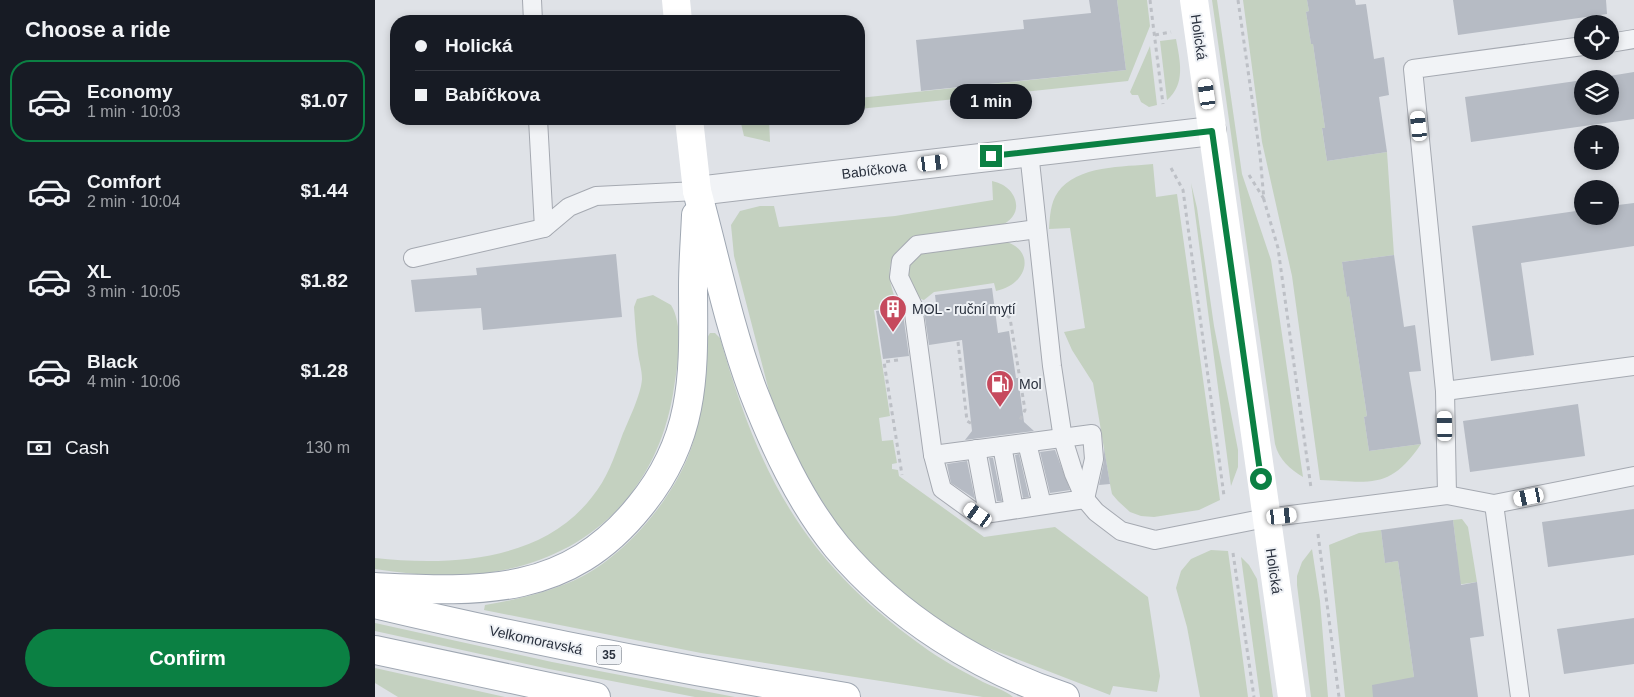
<!DOCTYPE html>
<html lang="en">
<head>
<meta charset="utf-8">
<style>
	body { margin:0; font-family:Arial,sans-serif; background:#20242c; color:#f1f3f6; height:100vh; display:flex; flex-direction:column; font-size:19px; white-space:nowrap }
	* { box-sizing:border-box; margin:0 }
	p { font-size:16px; color:#9ea1a6 }
	.icon { flex:none; width:28px; height:28px; fill:none; stroke:currentColor; stroke-width:2; stroke-linecap:round; stroke-linejoin:round }
	.map { position:relative; flex:1; overflow:hidden }
	.side { display:flex; flex-direction:column; background:#171b24; width:375px }
	.side>* { flex:none }
	.banner { position:absolute; left:15px; top:15px; width:475px; height:110px; border-radius:20px; box-shadow:0 2px 8px #0003; display:grid; align-content:center; height:110px; padding:0 25px; background:#171b24 }
	.buttons { position:absolute; left:1199px; top:15px; display:grid; gap:10px }
	.buttons a { display:grid; place-items:center; width:45px; height:45px; border-radius:50%; background:#171b24; box-shadow:0 2px 8px #0003; font-size:25px }
	.end { position:absolute; width:22px; height:22px; margin:-11px; border:6px solid #0b8043; background:#fff; box-shadow:0 0 0 2px #fff }
	.from { border-radius:50% }
	.bubble { position:absolute; height:35px; border-radius:18px; background:#171b24; box-shadow:0 2px 8px #0003; font-size:16px; font-weight:800; line-height:35px; text-align:center }
	.car { position:absolute; width:15px; height:30px; margin:-15px -8px; border-radius:6px; box-shadow:0 0 4px 1px #0007; background:linear-gradient(#fff 24%,#345 0 40%,#fff 0 76%,#345 0 86%,#fff 0) }
	.banner b { display:flex; align-items:center; gap:18px; height:48px; font-size:19px }
	.banner b+b { border-top:1px solid #363941 }
	.banner i { width:12px; height:12px; background:#f1f3f6 }
	ul { padding:0; list-style:none }
	li { display:flex; align-items:center; gap:15px; height:82px; margin:0 10px 8px; padding:0 15px; border:2px solid transparent; border-radius:20px }
	li div { flex:1 }
	li b { display:block; font-size:19px }
	li em { font-style:normal; font-weight:800 }
	li.current { border-color:#0b8043 }
	li>.icon { width:45px; height:45px; stroke-width:1.5 }
	h2 { padding:0 25px; font-size:22px; line-height:60px }
	.pay { display:flex; align-items:center; gap:12px; height:55px; padding:0 25px; font-size:19px }
	.pay p { margin-inline-start:auto }
	.button { display:flex; gap:10px; margin-top:auto; padding:10px 25px }
	.button a { flex:1; height:58px; border-radius:30px; background:#0b8043; color:#fff; font-size:20px; font-weight:800; line-height:58px; text-align:center }
	main { display:flex; flex:1; min-height:0 }
	.map>svg:first-child { display:block }
</style>
</head>
<body>
<main>
<section class="side">
<h2>Choose a ride</h2>
<ul>
<li class="current"><svg class="icon" aria-label="car" viewBox="0 0 24 24"><path d="M5 17H2v-5l4-1 3-4h7l3 4 3 1v5h-3M9 17h6M6 11h13"/><circle cx="7" cy="17" r="2"/><circle cx="17" cy="17" r="2"/></svg><div><b>Economy</b><p>1 min · 10:03</p></div><em>$1.07</em></li>
<li><svg class="icon" aria-label="car" viewBox="0 0 24 24"><path d="M5 17H2v-5l4-1 3-4h7l3 4 3 1v5h-3M9 17h6M6 11h13"/><circle cx="7" cy="17" r="2"/><circle cx="17" cy="17" r="2"/></svg><div><b>Comfort</b><p>2 min · 10:04</p></div><em>$1.44</em></li>
<li><svg class="icon" aria-label="car" viewBox="0 0 24 24"><path d="M5 17H2v-5l4-1 3-4h7l3 4 3 1v5h-3M9 17h6M6 11h13"/><circle cx="7" cy="17" r="2"/><circle cx="17" cy="17" r="2"/></svg><div><b>XL</b><p>3 min · 10:05</p></div><em>$1.82</em></li>
<li><svg class="icon" aria-label="car" viewBox="0 0 24 24"><path d="M5 17H2v-5l4-1 3-4h7l3 4 3 1v5h-3M9 17h6M6 11h13"/><circle cx="7" cy="17" r="2"/><circle cx="17" cy="17" r="2"/></svg><div><b>Black</b><p>4 min · 10:06</p></div><em>$1.28</em></li>
</ul>
<div class="pay"><svg class="icon" aria-label="cash" viewBox="0 0 24 24"><path d="M3 7h18v10H3z"/><circle cx="12" cy="12" r="2"/></svg>Cash<p>130 m</p></div>
<div class="button"><a>Confirm</a></div>
</section>
<div class="map">
<svg width="1259" height="697" viewBox="0 0 1259 697">
	<rect width="100%" height="100%" fill="#dfe2e7"/>
	<g fill="#c4d1c0">
		<path d="M742 0H772L775 26 753 81 484 109V98L751 70Z"/>
		<path d="M837 0H842L867 174 896 260 928 477C915 469 904 460 900 444Z"/>
		<path d="M868 0H932L934 11 931 12 936 44H938L950 128 947 129 952 161 1012 152 1019 255 967 262 972 296H974L992 416 989 417 994 451 1046 444C1015 490 996 482 945 480L917 276 887 142Z"/>
		<path d="M801 39C805 61 811 84 792 100L785 41Z"/>
		<path d="M775 46 782 105 774 107 766 102 763 95H757L755 92Z"/>
		<path d="M365 119H394L395 142 369 136Z"/>
		<path d="M778 164 781 197 802 194 845 500 824 510 779 517 766 516 755 512 743 501 737 494 735 484 718 383 697 350 689 332 710 328 695 228 674 229C675 217 675 203 683 192 702 165 749 167 778 164Z"/>
		<path d="M617 181C643 186 652 216 624 226 572 233 486 227 524 307L499 310 515 416 504 418 507 441 518 440 522 463 517 464V469L523 470 524 476 609 537 680 527 773 597 785 676 782 692 738 686 735 695 605 645 552 612 501 569 465 529 424 464 395 395 359 256 356 225 365 211 385 206H399L404 227 520 216 618 200Z"/>
		<path d="M816 183 822 208 839 326 863 450V467L856 486Z"/>
		<path d="M628 241C662 249 653 285 621 291L619 283 559 292 549 300C538 298 528 276 533 266 535 261 540 257 543 253Z"/>
		<path d="M278 295 296 305C310 328 302 368 298 394 279 505 197 570 87 575 58 577 29 573 0 569V558C74 566 167 562 217 497 232 479 239 458 247 436 253 421 266 395 267 379 267 370 264 361 263 353 261 338 260 322 259 307L262 299Z"/>
		<path d="M335 333H340L345 338C384 475 428 560 546 645 565 659 587 671 608 682 618 687 630 690 638 697H608L326 653 109 610 110 605C144 599 177 592 208 576 255 551 305 491 319 439 328 406 330 372 332 338Z"/>
		<path d="M1087 519 1093 527 1102 582 1074 586 1082 553 1078 520Z"/>
		<path d="M1006 530 1010 563 1023 561 1039 677 1029 697H970L954 545 984 533Z"/>
		<path d="M937 549 945 601 953 697H936L922 585V576L927 562Z"/>
		<path d="M836 550 853 551 873 697H825L812 627 801 588 806 571 816 559Z"/>
		<path d="M866 557 874 565 882 579 898 697H885Z"/>
		<path d="M0 623 177 662 360 697H320L174 669 0 631Z"/>
		<path d="M0 668 130 697H23L0 683Z"/>
	</g>
	<g fill="#b6bbc4">
		<path d="M714 0H742L751 70 546 91 541 40 649 29 648 20 716 13Z"/>
		<path d="M932 0H980L981 5 991 4 999 59 1009 57 1014 95 1004 97 1012 152 952 161 947 128H950L938 44H936L931 12 934 11Z"/>
		<path d="M1078 0H1231L1232 14 1083 35Z"/>
		<path d="M1259 72V119L1096 142 1090 97 1208 80V106H1235V79H1216Z"/>
		<path d="M1259 203V246L1146 263 1159 355 1116 361 1097 226 1208 210V216H1235V206Z"/>
		<path d="M241 254 247 317 108 330 106 308 40 312 36 280 102 275 101 268Z"/>
		<path d="M1019 255 1029 327 1040 325 1046 371 1034 372 1046 444 994 451 989 417 992 416 974 296 972 297 967 262Z"/>
		<path d="M617 288 623 333 634 331 641 378H643L649 422 659 431 590 440 597 431 587 340 554 345 548 304 561 303 560 295Z"/>
		<path d="M527 307 534 356 508 359 501 311Z"/>
		<path d="M1203 404 1210 456 1095 472 1088 421Z"/>
		<path d="M729 448 735 484 724 485 729 461Z"/>
		<path d="M680 450 695 490 675 493 665 452Z"/>
		<path d="M644 454 654 497 648 498 640 455Z"/>
		<path d="M614 458H618L627 501H622Z"/>
		<path d="M592 461 600 499 576 483 574 474 572 464Z"/>
		<path d="M1259 509V555L1173 567 1167 522Z"/>
		<path d="M1078 520 1086 585 1102 582 1109 636 1095 638 1103 697H998L997 685 1039 677 1023 561 1010 563 1006 530Z"/>
		<path d="M1259 618V664L1189 674 1182 629Z"/>
	</g>
	<g fill="none" stroke-linecap="round" stroke-linejoin="round">
		<defs>
			<g id="lane">
				<path d="M157 0 158 21"/>
				<path d="M1235 43 1259 39"/>
				<path d="M163 119 169 228"/>
				<path d="M654 152 677 366 688 439 699 474 710 499 721 512 746 531 780 540 891 518 1072 495 1119 504 1259 476"/>
				<path d="M662 229 542 245 526 261 524 277 538 306 558 455 567 489 603 515 710 499"/>
				<path d="M38 258 169 228 194 207 221 196 322 191"/>
				<path d="M1070 391 1259 366"/>
				<path d="M652 443 667 505"/>
				<path d="M627 446 639 509"/>
				<path d="M601 449 613 513"/>
				<path d="M558 455 717 434 719 459 710 499"/>
				<path d="M1072 495 1070 391 1038 69 1208 46"/>
				<path d="M1119 504 1145 697"/>
			</g>
			<path id="street" d="M322 191 837 131"/>
			<g id="primary">
				<path d="M322 191C340 257 354 327 378 391 399 445 425 502 462 547 521 617 604 669 690 697"/>
				<path d="M0 587C106 592 192 597 265 506 288 478 305 444 312 408 320 368 318 327 318 287 318 263 320 239 321 215"/>
				<path d="M0 604C156 641 313 671 471 697"/>
				<path d="M0 650 221 697"/>
			</g>
		</defs>
		<use href="#lane" stroke="#a5a9b1" stroke-width="20"/>
		<use href="#street" stroke="#a5a9b1" stroke-width="30"/>
		<use href="#primary" stroke="#9fa7b2" stroke-width="30"/>
		<g stroke="#bdc0c6" stroke-width="3" stroke-dasharray="4 4" stroke-linecap="butt">
			<path d="M775 0 788 104"/>
			<path d="M863 0 885 155 889 200 903 248 936 488"/>
			<path d="M780 35 796 32"/>
			<path d="M796 168 808 190 849 496"/>
			<path d="M874 175 889 199"/>
			<path d="M625 313H630L635 318 650 410 645 420"/>
			<path d="M583 342 592 421 599 425"/>
			<path d="M523 360 509 362 527 475"/>
			<path d="M943 534 964 697"/>
			<path d="M858 553 879 697"/>
		</g>
		<use href="#lane" stroke="#f1f3f6" stroke-width="18"/>
		<use href="#street" stroke="#f1f3f6" stroke-width="28"/>
		<g stroke="#fff" stroke-width="28">
			<path d="M301 0 303 21"/>
			<path d="M819 0 917 697"/>
			<path d="M314 119 322 191"/>
		</g>
		<use href="#primary" stroke="#fff" stroke-width="28"/>
	</g>
	<g fill="none" stroke-linecap="round" stroke-linejoin="round">
		<path stroke="#0b8043" stroke-width="6" d="M616 156 837 131 886 479"/>
	</g>
	<defs>
		<symbol id="building-pin" viewBox="-11 -11 22 30"><path d="M0 17L-7.5 6A9.5 9.5 0 1 1 7.5 6Z" fill="#c64a5d" stroke="#eef1f5"/><path d="M-4-6H4V6H1V3H-1V6H-4ZM-2.5-4.3h1.7v1.8h-1.7ZM.8-4.3h1.7v1.8H.8ZM-2.5-1h1.7V.8h-1.7ZM.8-1h1.7V.8H.8Z" fill="#fff"/></symbol>
		<symbol id="fuel-pin" viewBox="-11 -11 22 30"><path d="M0 17L-7.5 6A9.5 9.5 0 1 1 7.5 6Z" fill="#c64a5d" stroke="#eef1f5"/><path d="M-5.5-6h7V0h2V4h1.3V-2.5L3-4.5l.8-.8L6-3V5H2.5V1h-1V6h-7ZM-4.2-4.7v3.2H.2V-4.7Z" fill="#fff"/></symbol>
	</defs>
	<g fill-rule="evenodd">
		<use href="#building-pin" x="502" y="293" width="32" height="43"/>
		<use href="#fuel-pin" x="609" y="368" width="32" height="43"/>
	</g>
	<g text-anchor="middle" dominant-baseline="central" stroke-width="4" stroke-linejoin="round" paint-order="stroke">
		<rect fill="#eef1f5" stroke="#646a74" stroke-width="1" x="221.5" y="645.5" width="25" height="19" rx="4"/>
		<g font-size="12" font-weight="bold" fill="#29303d">
			<text x="234" y="655">35</text>
		</g>
		<g font-size="14" fill="#29303d" stroke="#eef1f5">
			<text transform="translate(824 37) rotate(82)">Holická</text>
			<text transform="translate(499 170) rotate(-7)">Babíčkova</text>
			<text transform="translate(899 571) rotate(82)">Holická</text>
			<text transform="translate(161 640) rotate(12)">Velkomoravská</text>
		</g>
		<g font-size="14" fill="#29303d" stroke="#eef1f5" text-anchor="start">
			<text x="537" y="309">MOL - ruční mytí</text>
			<text x="644" y="384">Mol</text>
		</g>
	</g>
</svg>
<div class="buttons">
<a><svg class="icon" aria-label="locate" viewBox="0 0 24 24"><circle cx="12" cy="12" r="6"/><path d="M12 2v4M12 18v4M2 12h4M18 12h4"/></svg></a>
<a><svg class="icon" aria-label="layers" viewBox="0 0 24 24"><path d="M12 4l9 5-9 5-9-5zM3 14l9 5 9-5"/></svg></a>
<a>+</a>
<a>−</a>
</div>
<i class="end from" style="left:886px;top:479px"></i>
<i class="end" style="left:616px;top:156px"></i>
<div class="bubble" style="left:575px;top:84px;width:82px">1 min</div>
<i class="car" style="left:832px;top:94px;rotate:352deg"></i>
<i class="car" style="left:1044px;top:126px;rotate:354deg"></i>
<i class="car" style="left:558px;top:163px;rotate:83deg"></i>
<i class="car" style="left:1070px;top:426px;rotate:359deg"></i>
<i class="car" style="left:1154px;top:497px;rotate:258deg"></i>
<i class="car" style="left:603px;top:515px;rotate:305deg"></i>
<i class="car" style="left:907px;top:516px;rotate:84deg"></i>
<div class="banner">
<b><i class="from"></i>Holická</b>
<b><i></i>Babíčkova</b>
</div>
</div>
</main>
</body>
</html>
